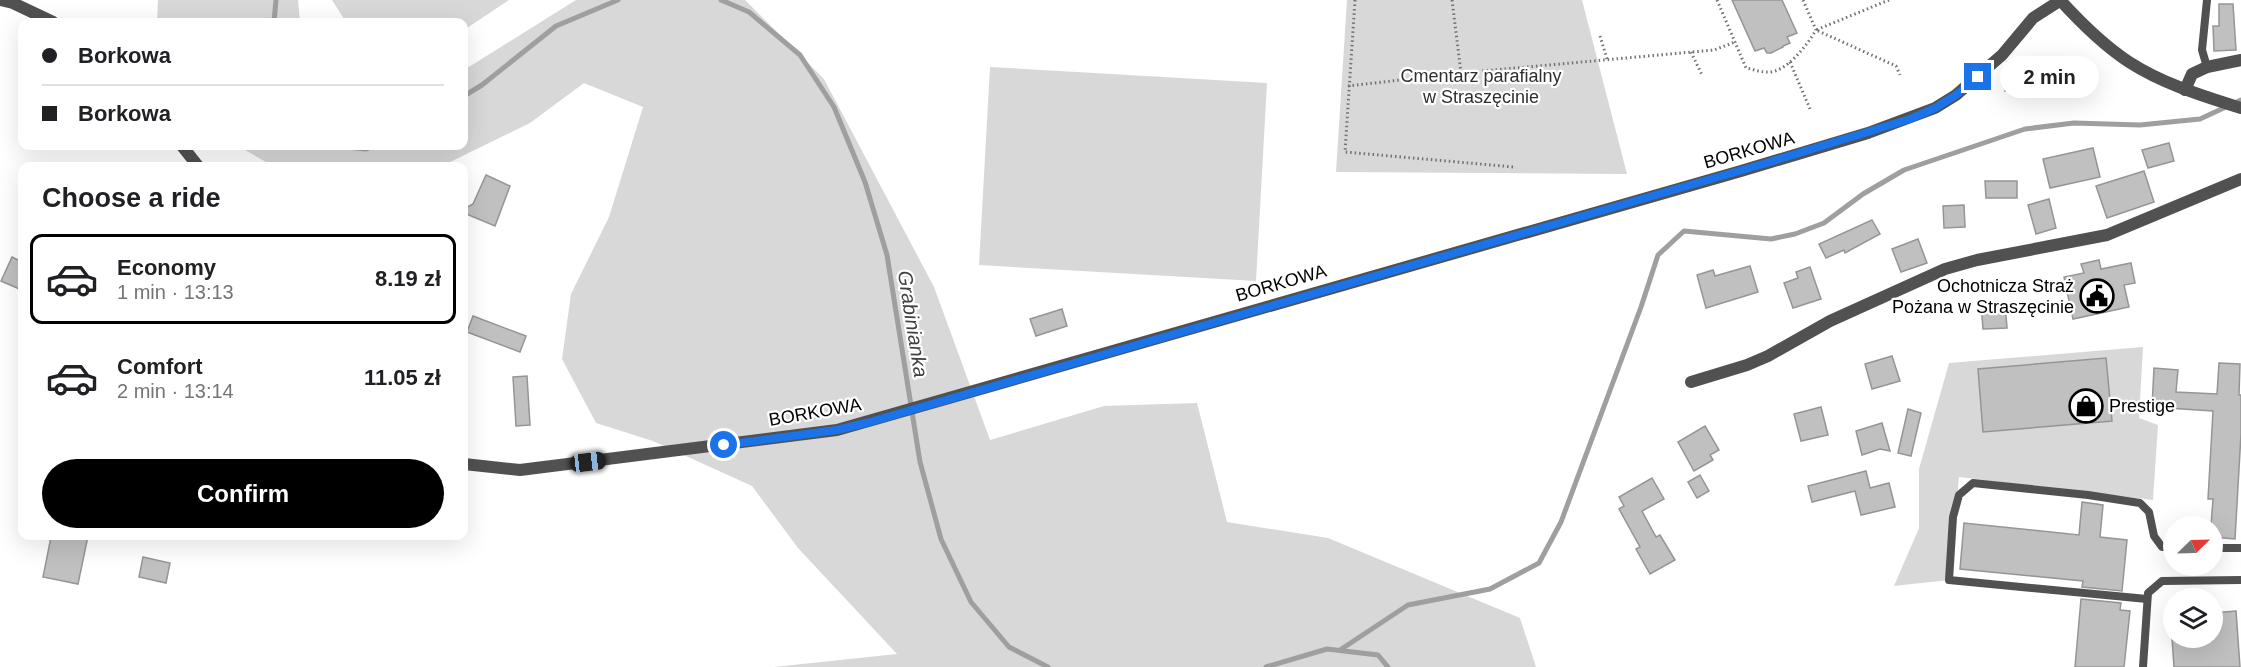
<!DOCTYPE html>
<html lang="en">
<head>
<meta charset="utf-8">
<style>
	body { margin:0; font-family:Helvetica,sans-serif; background:#f2f2f2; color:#202124; height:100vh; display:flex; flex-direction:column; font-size:22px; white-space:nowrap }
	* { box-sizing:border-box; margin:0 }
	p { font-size:20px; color:#757577 }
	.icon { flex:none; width:33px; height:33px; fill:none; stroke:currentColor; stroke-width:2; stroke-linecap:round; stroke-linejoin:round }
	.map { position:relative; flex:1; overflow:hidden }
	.drawer { position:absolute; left:18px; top:162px; width:450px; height:378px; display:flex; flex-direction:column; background:#fff; border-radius:12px; box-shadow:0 6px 24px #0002 }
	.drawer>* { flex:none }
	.hud { position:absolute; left:18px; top:18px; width:450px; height:132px; border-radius:12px; box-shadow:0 6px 24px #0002; display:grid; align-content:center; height:132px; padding:0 24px; background:#fff }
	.needle { width:39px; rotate:67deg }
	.tools { position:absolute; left:2163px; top:516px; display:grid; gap:12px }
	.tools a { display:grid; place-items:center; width:60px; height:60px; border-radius:50%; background:#fff; box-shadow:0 6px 24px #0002; font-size:30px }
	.end { position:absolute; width:27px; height:27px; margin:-14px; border:8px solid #1a73e8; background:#fff; box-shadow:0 0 0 3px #fff }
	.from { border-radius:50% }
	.bubble { position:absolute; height:42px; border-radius:21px; background:#fff; box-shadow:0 6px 24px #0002; font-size:20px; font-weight:700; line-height:42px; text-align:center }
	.car { position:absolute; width:18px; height:36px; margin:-18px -9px; border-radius:8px; box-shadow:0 0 4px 2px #0007; background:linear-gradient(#222 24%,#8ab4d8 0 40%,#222 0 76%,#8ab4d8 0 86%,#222 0) }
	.hud b { display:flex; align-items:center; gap:21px; height:57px; font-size:22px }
	.hud b+b { border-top:2px solid #e0e0e0 }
	.hud i { width:15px; height:15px; background:#202124 }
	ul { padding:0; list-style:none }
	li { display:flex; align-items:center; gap:18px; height:90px; margin:0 12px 9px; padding:0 12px; border:3px solid transparent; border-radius:12px }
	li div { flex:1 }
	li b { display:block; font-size:22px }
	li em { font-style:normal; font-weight:700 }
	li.current { border-color:#000 }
	li>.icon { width:54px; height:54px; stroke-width:1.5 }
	h2 { padding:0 24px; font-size:27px; line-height:72px }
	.action { display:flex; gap:12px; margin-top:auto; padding:12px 24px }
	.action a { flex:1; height:69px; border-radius:36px; background:#000; color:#fff; font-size:24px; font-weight:700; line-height:69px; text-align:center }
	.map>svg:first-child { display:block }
</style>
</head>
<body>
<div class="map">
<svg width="2241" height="667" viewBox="0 0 2241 667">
	<rect width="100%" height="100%" fill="#fff"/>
	<g fill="#d8d8d8">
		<path d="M158 0H298L300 22H157Z"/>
		<path d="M332 0H509L464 30V22H346Z"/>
		<path d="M576 0H745L824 79 934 287 990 440 1104 406 1197 403 1227 522 1328 538 1520 618 1536 667H774L897 654 798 548 752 486 653 441 596 423 562 359 571 294 609 217 643 107 584 83 530 123 442 166H273L238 146H464V70Z"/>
		<path d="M1347 0H1582L1627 174 1336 172Z"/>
		<path d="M990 67 1267 83 1256 281 979 265Z"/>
		<path d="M2143 347 2139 418 2158 425 2153 500 1959 477 1949 580 1894 586 1919 528V469L1949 363Z"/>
	</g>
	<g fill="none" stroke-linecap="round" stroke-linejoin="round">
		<g stroke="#9f9f9f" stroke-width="5">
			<path d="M721 0 749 12 800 55 834 107 865 182 887 255 920 462 941 539 971 602 1009 647 1048 667"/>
			<path d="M274 22 276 0"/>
			<path d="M464 96 482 85 556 26 618 0"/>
			<path d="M337 146 366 149 373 146"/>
			<path d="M1340 650 1408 605 1490 589 1539 563 1561 522 1641 307 1658 255 1684 231 1771 239 1795 234 1824 223 1863 194 1904 170 2025 129 2074 123 2140 125 2200 119 2241 100"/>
			<path d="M1266 667 1327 649 1378 655 1388 667"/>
		</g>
	</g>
	<g fill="#c0c0c0" stroke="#959595" stroke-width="1.5">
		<path d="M1732 0H1782L1797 33 1787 37 1790 43 1783 46V47L1771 53H1767L1764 48 1755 51Z"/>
		<path d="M2219 4H2233L2236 50 2214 51 2213 26H2219Z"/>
		<path d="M2007 62 2049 63 2048 92 2005 91Z"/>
		<path d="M2169 143 2174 161 2148 168 2142 150Z"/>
		<path d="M2093 148 2100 177 2050 188 2043 159Z"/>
		<path d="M2144 171 2154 202 2107 218 2096 186Z"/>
		<path d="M486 175 510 186 495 226 464 213V209L473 204Z"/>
		<path d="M1985 181H2017V198H1986Z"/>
		<path d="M2049 199 2056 228 2036 234 2028 205Z"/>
		<path d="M1964 205 1965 227 1944 228 1943 206Z"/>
		<path d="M1872 220 1880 234 1845 253 1844 250 1826 258 1819 244Z"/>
		<path d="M1918 239 1927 263 1901 272 1892 249Z"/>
		<path d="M12 257 22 262V290L1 281Z"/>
		<path d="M2099 260 2101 269 2131 263 2135 283 2124 285 2129 307 2073 319 2064 277 2084 273 2081 264Z"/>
		<path d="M1750 266 1758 292 1706 308 1697 275 1713 270 1715 276Z"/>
		<path d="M1810 267 1821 299 1793 308 1784 283 1798 278 1796 272Z"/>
		<path d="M2005 302 2007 328 1983 329 1981 304Z"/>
		<path d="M1062 309 1067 326 1036 336 1030 319Z"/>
		<path d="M473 316 526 336 520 352 467 332Z"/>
		<path d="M1892 356 1900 381 1872 389 1865 364Z"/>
		<path d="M2106 358 2112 421 1983 432 1978 369Z"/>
		<path d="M2219 363 2240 364 2239 395H2241V434L2235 539 2212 537V526H2211L2213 499H2208L2213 411 2152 407 2154 368 2178 370 2176 392 2217 394Z"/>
		<path d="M527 376 530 425 516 426 513 377Z"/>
		<path d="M1821 407 1828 435 1801 441 1794 414Z"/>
		<path d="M1908 409 1921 413 1911 456 1898 453Z"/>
		<path d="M1882 423 1890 451 1880 449 1862 455 1856 431Z"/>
		<path d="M1705 426 1719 450 1710 455 1713 460 1694 471 1678 442Z"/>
		<path d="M1866 471 1870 488 1889 483 1895 507 1861 515 1855 491 1812 502 1808 486Z"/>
		<path d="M1700 475 1709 491 1697 498 1688 482Z"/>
		<path d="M1652 478 1664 499 1642 511 1656 537 1660 535 1675 560 1650 574 1636 549 1640 547 1619 509 1624 506 1619 497Z"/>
		<path d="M2082 502 2103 505 2100 537 2127 540 2122 591 2082 587 2083 581 1960 569 1964 523 2079 535Z"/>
		<path d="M60 536H88L78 584 43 577 51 537 59 539Z"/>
		<path d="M143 557 170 563 166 583 139 577Z"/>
		<path d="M2081 599 2121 603 2120 610 2130 611 2124 667H2075Z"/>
		<path d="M2236 611 2240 667H2174L2172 638H2212V613Z"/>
	</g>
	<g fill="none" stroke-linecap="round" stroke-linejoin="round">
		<g stroke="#737373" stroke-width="3" stroke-dasharray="1.5 3" stroke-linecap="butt">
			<path d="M1355 0 1345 152 1514 167"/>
			<path d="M1452 0 1461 73"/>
			<path d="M1717 0 1746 68C1753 69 1759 72 1766 72 1786 74 1807 45 1816 30L1803 0"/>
			<path d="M1889 0 1816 30 1896 66 1900 75"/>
			<path d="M1600 36 1607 59"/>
			<path d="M1691 52 1702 75"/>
			<path d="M1790 62 1810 109"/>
			<path d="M1348 86 1461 73 1714 50 1735 42"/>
		</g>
		<g stroke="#515151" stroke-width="8">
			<path d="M2207 67 2202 50 2207 0"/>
			<path d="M2212 548H2241"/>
			<path d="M2147 599 1949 580 1953 517 1959 495 1973 483 2088 495 2140 503 2149 512 2154 536 2162 547H2174"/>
			<path d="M2143 667 2148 593 2162 581 2241 580"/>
		</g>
		<g stroke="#515151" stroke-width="12">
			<path d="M1 0 13 3 53 22"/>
			<path d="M2185 90 2192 74 2207 67 2241 60"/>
			<path d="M182 146 198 166"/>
			<path d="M1691 382 1747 365 1768 356 1830 321 1945 269 1977 260 2107 235 2241 179"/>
			<path d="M464 464 520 470 837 430 1741 171 1868 133 1935 108 1956 95 2002 55 2033 18 2061 0"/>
		</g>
		<path stroke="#515151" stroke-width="12" d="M2060 0C2081 23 2103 45 2129 62 2163 84 2203 96 2241 108"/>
	</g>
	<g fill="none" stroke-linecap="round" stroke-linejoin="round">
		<path stroke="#1a73e8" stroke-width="8" d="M724 445 837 430 870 422 1763 164 1910 119 1935 108 1956 95 1978 77"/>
	</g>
	<defs>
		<symbol id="civic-ring" viewBox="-11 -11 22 22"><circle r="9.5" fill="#fff" stroke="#000" stroke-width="1.5"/><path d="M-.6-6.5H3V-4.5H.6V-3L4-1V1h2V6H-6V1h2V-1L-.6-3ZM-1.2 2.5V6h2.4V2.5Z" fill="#000"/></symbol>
		<symbol id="shop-ring" viewBox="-11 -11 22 22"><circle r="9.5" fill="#fff" stroke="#000" stroke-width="1.5"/><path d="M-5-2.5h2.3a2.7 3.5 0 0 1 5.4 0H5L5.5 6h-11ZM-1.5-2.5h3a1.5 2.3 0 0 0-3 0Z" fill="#000"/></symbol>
	</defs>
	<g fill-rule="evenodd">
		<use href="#civic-ring" x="2078" y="277" width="38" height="38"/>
		<use href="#shop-ring" x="2067" y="387" width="38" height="38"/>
	</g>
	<g text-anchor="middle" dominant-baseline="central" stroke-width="4.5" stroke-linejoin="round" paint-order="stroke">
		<g font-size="18" fill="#2f2f2f" stroke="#fff">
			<text x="1481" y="76">Cmentarz parafialny<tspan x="1481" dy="21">w Straszęcinie</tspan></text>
		</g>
		<g font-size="18" fill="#000" stroke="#fff">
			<text transform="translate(1749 150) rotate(-16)">BORKOWA</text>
			<text transform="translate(1281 283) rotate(-16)">BORKOWA</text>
			<text transform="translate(815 412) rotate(-10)">BORKOWA</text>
		</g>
		<g font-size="18" fill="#000" stroke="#fff" text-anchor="end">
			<text x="2074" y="286">Ochotnicza Straż<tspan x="2074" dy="21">Pożana w Straszęcinie</tspan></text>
			<text x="2109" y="406" text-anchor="start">Prestige</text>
		</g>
		<g font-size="20" font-style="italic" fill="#404040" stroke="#fff">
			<text transform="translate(913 324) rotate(81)">Grabinianka</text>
		</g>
	</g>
</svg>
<div class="tools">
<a><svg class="needle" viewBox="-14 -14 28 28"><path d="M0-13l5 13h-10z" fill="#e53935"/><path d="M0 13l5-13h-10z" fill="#757577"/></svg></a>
<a><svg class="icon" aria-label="layers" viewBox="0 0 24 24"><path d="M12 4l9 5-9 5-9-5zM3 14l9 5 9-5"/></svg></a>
</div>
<i class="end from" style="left:724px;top:445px"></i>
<i class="end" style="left:1978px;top:77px"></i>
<div class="bubble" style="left:2000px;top:56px;width:99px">2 min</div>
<i class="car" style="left:588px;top:462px;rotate:83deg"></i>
<div class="hud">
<b><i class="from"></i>Borkowa</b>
<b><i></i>Borkowa</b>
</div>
<section class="drawer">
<h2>Choose a ride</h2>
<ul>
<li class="current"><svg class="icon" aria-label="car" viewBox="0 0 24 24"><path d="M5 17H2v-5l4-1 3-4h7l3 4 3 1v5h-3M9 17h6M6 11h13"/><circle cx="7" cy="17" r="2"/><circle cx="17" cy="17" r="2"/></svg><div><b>Economy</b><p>1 min · 13:13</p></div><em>8.19 zł</em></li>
<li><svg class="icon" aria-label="car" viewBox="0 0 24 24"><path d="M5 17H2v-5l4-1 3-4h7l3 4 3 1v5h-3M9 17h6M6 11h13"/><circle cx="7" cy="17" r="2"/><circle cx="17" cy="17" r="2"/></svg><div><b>Comfort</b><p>2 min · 13:14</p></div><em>11.05 zł</em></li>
</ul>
<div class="action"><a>Confirm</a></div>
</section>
</div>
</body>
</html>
